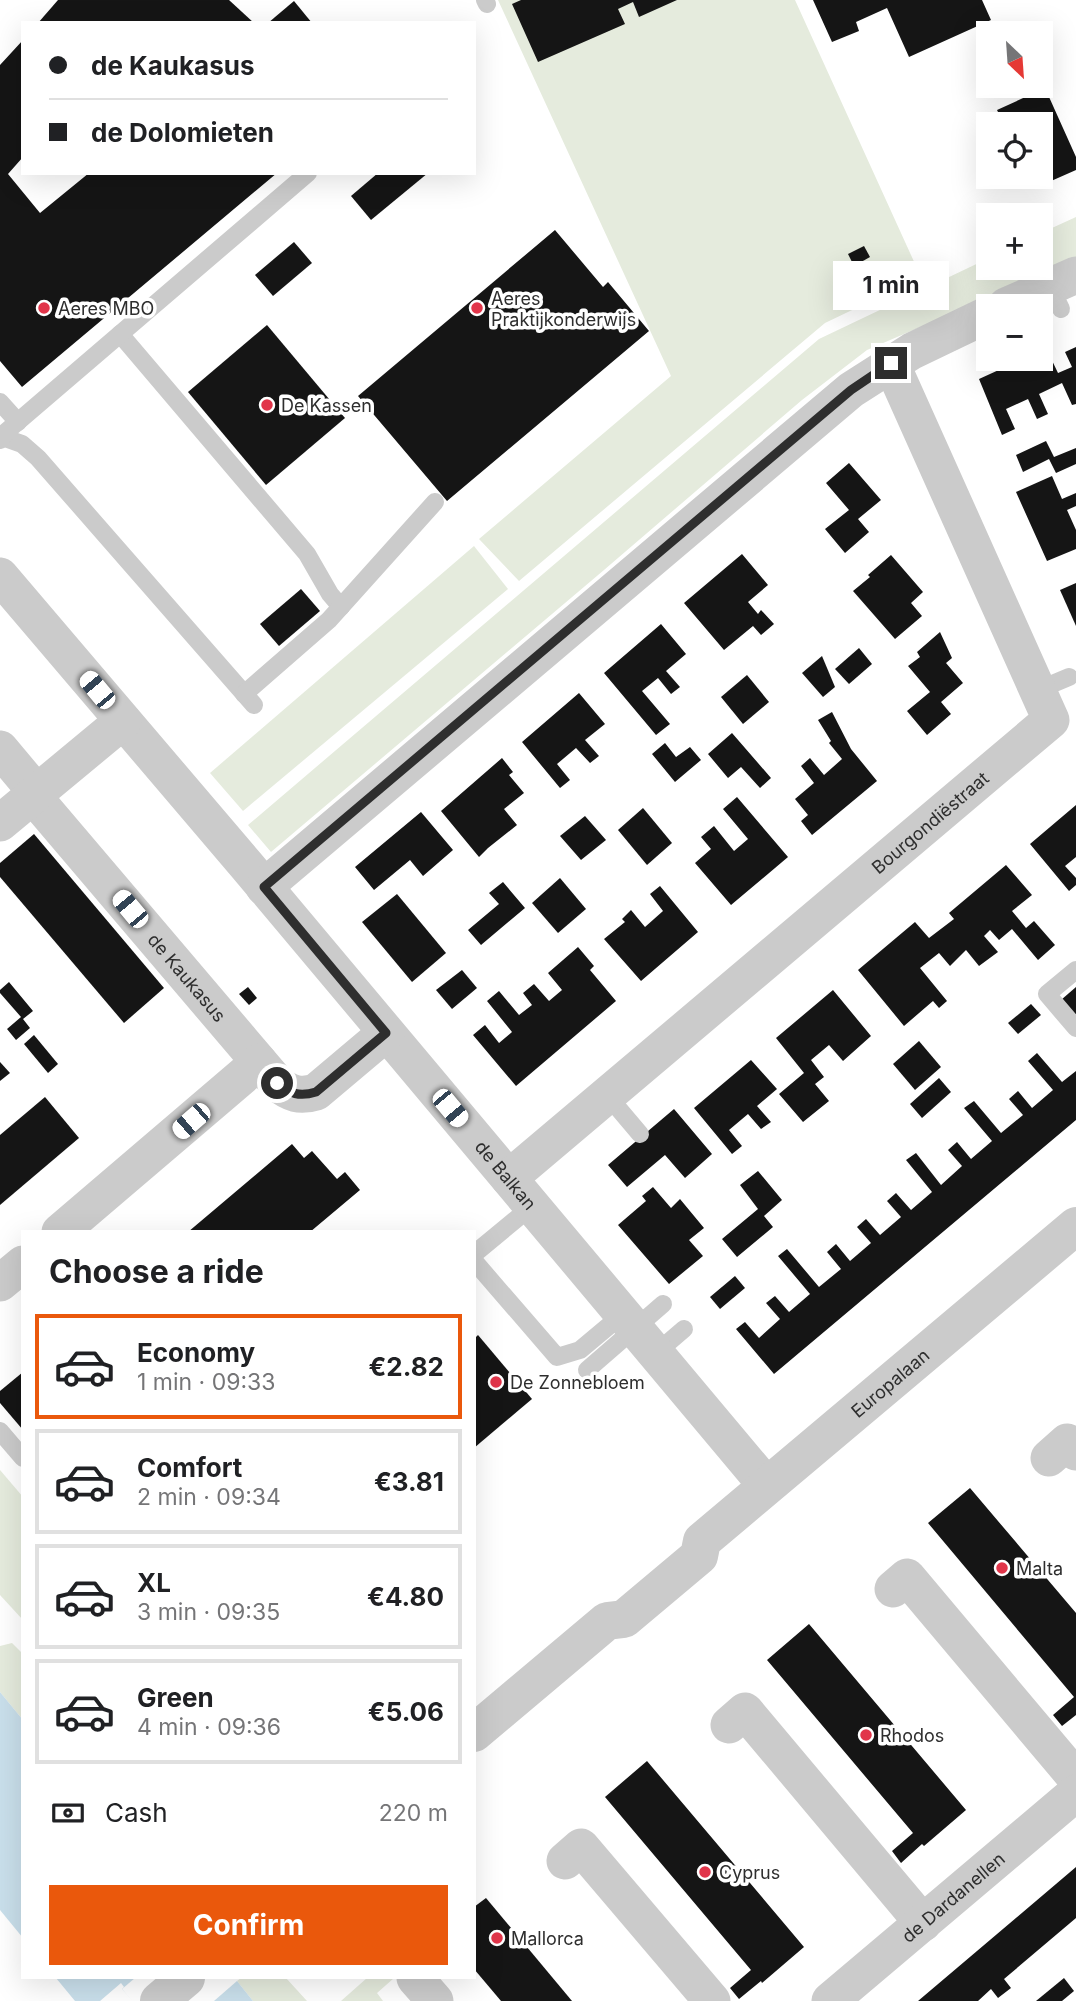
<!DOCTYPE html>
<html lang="en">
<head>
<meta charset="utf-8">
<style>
	body { margin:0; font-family:Inter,sans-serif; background:#f2f2f2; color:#202124; height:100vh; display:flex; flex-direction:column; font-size:26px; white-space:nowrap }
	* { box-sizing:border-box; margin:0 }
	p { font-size:23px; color:#757577 }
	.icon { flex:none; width:38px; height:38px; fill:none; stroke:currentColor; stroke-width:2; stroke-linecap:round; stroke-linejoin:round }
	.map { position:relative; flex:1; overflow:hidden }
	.details { position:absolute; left:21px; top:1230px; width:455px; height:749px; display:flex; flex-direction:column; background:#fff; border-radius:0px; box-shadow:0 7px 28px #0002 }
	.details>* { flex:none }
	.banner { position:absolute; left:21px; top:21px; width:455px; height:154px; border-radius:0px; box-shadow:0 7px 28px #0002; display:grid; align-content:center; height:154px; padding:0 28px; background:#fff }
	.needle { width:46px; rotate:155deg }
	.tools { position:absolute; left:976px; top:21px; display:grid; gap:14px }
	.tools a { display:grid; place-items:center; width:77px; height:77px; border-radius:0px; background:#fff; box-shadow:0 7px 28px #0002; font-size:35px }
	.end { position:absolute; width:32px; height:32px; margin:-16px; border:9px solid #2e2e2e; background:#fff; box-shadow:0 0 0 4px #fff }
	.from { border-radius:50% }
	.bubble { position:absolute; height:49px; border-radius:0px; background:#fff; box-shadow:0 7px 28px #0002; font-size:23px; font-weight:700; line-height:49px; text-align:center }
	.car { position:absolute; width:21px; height:42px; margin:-21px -10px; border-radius:9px; box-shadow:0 0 5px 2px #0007; background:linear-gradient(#fff 24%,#345 0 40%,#fff 0 76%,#345 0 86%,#fff 0) }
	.banner b { display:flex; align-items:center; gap:24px; height:66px; font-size:26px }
	.banner b+b { border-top:2px solid #e0e0e0 }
	.banner i { width:18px; height:18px; background:#202124 }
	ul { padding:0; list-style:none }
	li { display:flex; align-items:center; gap:21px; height:105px; margin:0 14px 10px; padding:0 14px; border:4px solid #e0e0e0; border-radius:0px }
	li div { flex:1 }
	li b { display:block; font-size:26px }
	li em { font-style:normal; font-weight:700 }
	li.selected { border-color:#ea580c }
	li>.icon { width:63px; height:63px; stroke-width:1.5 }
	h2 { padding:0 28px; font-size:32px; line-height:84px }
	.pay { display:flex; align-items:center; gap:18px; height:77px; padding:0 28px; font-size:26px }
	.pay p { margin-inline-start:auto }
	.action { display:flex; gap:14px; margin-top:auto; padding:14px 28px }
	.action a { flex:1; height:80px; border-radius:0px; background:#ea580c; color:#fff; font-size:28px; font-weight:700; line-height:80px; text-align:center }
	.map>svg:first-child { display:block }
</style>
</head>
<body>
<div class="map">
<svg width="1076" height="2001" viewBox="0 0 1076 2001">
	<rect width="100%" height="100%" fill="#fff"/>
	<g fill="#e5ebdd">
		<path d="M498 0H795L921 277 825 323 519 581 479 539 671 376Z"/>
		<path d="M1076 217V258L1051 270 1041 249V233Z"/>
		<path d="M989 258V268H1032L1036 277 867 350 802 400 604 570 271 852 248 825 819 339Z"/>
		<path d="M474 546 508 589 243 811 210 773Z"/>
		<path d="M0 1470 23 1497V1620L0 1595Z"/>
		<path d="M12 1643 23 1654V1720L0 1692V1646Z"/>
		<path d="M241 1978H286L307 2001H253L237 1981Z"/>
		<path d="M367 1978H394L377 1993 383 2001H341Z"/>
	</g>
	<g fill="#c9dfeb">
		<path d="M0 1692 23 1720V1938L0 1910Z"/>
		<path d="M56 1978H172L133 2001 122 1989 124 1987 121 1983 100 2001H75Z"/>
		<path d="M237 1981 253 2001H214Z"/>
	</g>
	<path fill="#fff" d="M135 1978H172L192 2001H132L122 1989Z"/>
	<g fill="#151515">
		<path d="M58 0H229L254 23H38Z"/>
		<path d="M521 0H677L639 17 633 2 618 9 625 24 538 62 512 4Z"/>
		<path d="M813 0H982L991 20 909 57 887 8 856 22 859 31 832 42Z"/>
		<path d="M294 1 312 23H268Z"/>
		<path d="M23 40V157L8 174 40 213 89 173H277L22 387 0 361V65Z"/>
		<path d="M1045 88 1076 157V170L1033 189 1027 177H1041V124H1004L997 110Z"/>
		<path d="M378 173H428L371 220 351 196Z"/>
		<path d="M555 230 603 287 608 282 649 331 447 501 358 396Z"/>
		<path d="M294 242 312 263 273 296 255 275Z"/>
		<path d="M864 246 870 257 854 266 848 254Z"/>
		<path d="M267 325 345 418 266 485 188 392Z"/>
		<path d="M1076 347V404L1072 405 1062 383 1039 394 1048 414 1037 419 1028 399 1006 409 1015 429 1002 435 979 379 1023 359H1041V351L1046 348 1058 373 1072 367 1065 352Z"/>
		<path d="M1046 441 1054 457 1076 448V464L1056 473 1049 459 1023 472 1016 455Z"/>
		<path d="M849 463 881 500 858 519 869 532 845 553 825 529 849 510 826 483Z"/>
		<path d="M1052 476 1062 499 1076 493V506L1067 510 1076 530V549L1047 561 1016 492Z"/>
		<path d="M742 554 768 585 748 602 758 614 761 610 774 624 761 635 753 626 724 650 684 603Z"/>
		<path d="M891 555 923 592 911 603 922 616 895 639 853 591 870 577 868 575Z"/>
		<path d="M1076 583V626L1060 590Z"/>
		<path d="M301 589 320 611 279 646 260 624Z"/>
		<path d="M661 624 686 654 666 671 680 687 671 694 658 678 642 691 670 724 656 735 604 673Z"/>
		<path d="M940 632 952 658 946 663 963 683 941 702 951 714 927 735 907 711 930 692 908 666 920 657 917 652Z"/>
		<path d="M859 648 872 664 849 684 835 669Z"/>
		<path d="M822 656 835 687 823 697 802 673Z"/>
		<path d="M747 675 769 702 743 724 721 697Z"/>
		<path d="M579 693 605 724 585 740 599 756 590 763 576 748 557 764 570 780 560 788 522 742Z"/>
		<path d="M832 712 851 749 877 781 812 835 801 821 808 815 795 799 814 783 801 766 810 758 824 775 842 759 829 743 831 741 818 720Z"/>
		<path d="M732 733 771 778 760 788 741 767 728 778 708 754Z"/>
		<path d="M665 743 676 757 690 747 701 760 675 782 652 754Z"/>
		<path d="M502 758 513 772 509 775 524 793 504 809 517 825 488 848 479 857 441 811Z"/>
		<path d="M737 797 788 857 731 905 695 863 711 849 701 837 714 826 734 851 748 839 723 809Z"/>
		<path d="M1076 805V857L1065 866 1076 878V885L1069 891 1030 844Z"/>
		<path d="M643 808 672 843 647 865 618 830Z"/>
		<path d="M421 812 453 850 423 876 410 860 374 890 355 867Z"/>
		<path d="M585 816 606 840 581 860 560 836Z"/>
		<path d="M34 834 164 988 124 1023 0 877V863Z"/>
		<path d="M1006 865 1032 895 1012 911 1026 928 1034 921 1055 945 1038 960 1012 929 999 940 990 930 984 936 998 952 979 966 966 950 950 966 939 953 920 968 947 1001 939 1008 933 1001 904 1026 858 970 915 922 929 938 954 919 949 913Z"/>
		<path d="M560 878 586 909 558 933 532 903Z"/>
		<path d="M503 882 525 908 481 945 468 930 499 904 489 893Z"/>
		<path d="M660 886 698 932 641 981 604 939 625 922 622 919 631 910 645 927 663 911 650 894Z"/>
		<path d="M397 894 446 953 412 982 362 922Z"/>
		<path d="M578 947 594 966 590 970 616 1001 516 1086 473 1035 485 1025 499 1043 512 1032 487 1001 499 991 519 1015 532 1005 523 993 534 984 549 1001 562 990 548 973Z"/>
		<path d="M462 970 477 988 452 1009 436 990Z"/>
		<path d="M9 982 33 1011 23 1019 30 1028 16 1040 7 1029 21 1017 0 993V990Z"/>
		<path d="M248 987 257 998 249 1005 239 994Z"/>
		<path d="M1076 987V1017L1061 1000Z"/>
		<path d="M833 990 871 1036 843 1061 829 1045 811 1060 824 1077 815 1084 829 1101 803 1122 779 1094 804 1073 776 1038Z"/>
		<path d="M1031 1004 1041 1015 1018 1034 1008 1023Z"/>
		<path d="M34 1035 58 1064 48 1073 24 1044Z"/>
		<path d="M919 1041 941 1067 915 1090 893 1064Z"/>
		<path d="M1037 1053 1062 1082 1076 1071V1120L774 1374 736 1329 745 1322 759 1338 780 1319 766 1303 775 1296 789 1312 810 1294 778 1256 787 1249 819 1287 841 1269 827 1252 836 1244 850 1261 871 1243 857 1227 866 1219 880 1235 901 1217 887 1201 896 1193 911 1210 932 1192 906 1160 916 1153 941 1185 962 1166 948 1150 957 1142 971 1159 992 1141 964 1108 974 1101 1001 1133 1023 1115 1009 1099 1018 1091 1032 1108 1053 1090 1028 1061Z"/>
		<path d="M751 1060 777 1089 757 1106 771 1122 761 1129 748 1114 729 1130 742 1146 732 1154 694 1108Z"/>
		<path d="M0 1062 10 1073 0 1081Z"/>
		<path d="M939 1078 951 1092 922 1118 910 1104Z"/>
		<path d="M45 1097 79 1138 0 1205V1135Z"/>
		<path d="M674 1109 712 1154 685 1178 665 1155 627 1187 608 1165Z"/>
		<path d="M292 1144 304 1158 312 1151 337 1179 345 1172 360 1190 310 1232H188Z"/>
		<path d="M758 1171 782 1200 764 1216 773 1227 737 1257 722 1239 758 1209 740 1185Z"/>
		<path d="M653 1187 671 1208 680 1199 704 1228 689 1240 703 1256 669 1284 618 1225 646 1201 642 1196Z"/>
		<path d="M735 1276 745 1288 720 1309 710 1297Z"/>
		<path d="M478 1335 532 1399 474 1448V1339Z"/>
		<path d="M23 1372V1430L0 1403V1391Z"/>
		<path d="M970 1488 1076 1613V1715L1062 1726 1053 1715 1074 1697 928 1523Z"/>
		<path d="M809 1624 966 1810 924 1846 922 1844 901 1863 892 1851 913 1833 767 1660Z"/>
		<path d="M647 1761 804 1947 762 1983 761 1981 739 1999 730 1988 751 1970 605 1797Z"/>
		<path d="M1076 1867V1918L1004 1979 1011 1988 998 1998 991 1989 978 2001H918Z"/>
		<path d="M486 1898 572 2001H501L474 1969V1907Z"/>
		<path d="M1064 1978 1074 1991 1062 2001H1036Z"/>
	</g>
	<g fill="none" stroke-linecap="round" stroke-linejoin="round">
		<g stroke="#cbcbcb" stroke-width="18">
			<path d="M485 0 487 4"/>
			<path d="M1041 268 1061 309"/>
			<path d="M120 334 307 554 330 594 341 607"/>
			<path d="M0 402 18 422"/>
			<path d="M2 437 22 444 38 458 254 705"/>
			<path d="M0 440 7 431 308 173"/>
			<path d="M1038 690 1069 677"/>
			<path d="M244 694 329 620 435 502"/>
			<path d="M1076 970 1047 994 1076 1028"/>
			<path d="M607 1095 640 1134"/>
			<path d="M474 1254 532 1206"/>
			<path d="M474 1261 557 1357 580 1350 623 1314"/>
			<path d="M656 1353 684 1329"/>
			<path d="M587 1370 663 1304"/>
			<path d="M0 1431 23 1458"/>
		</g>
		<g stroke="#cbcbcb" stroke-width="37">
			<path d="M1006 306 1076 275"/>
			<path id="s1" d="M0 576 247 866 767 1486"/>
			<path d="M0 749 37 793"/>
			<path id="s2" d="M33 796 277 1083C290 1094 300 1097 316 1092L386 1033"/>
			<path d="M0 823 123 721"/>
			<path d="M264 887 851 390 912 351 989 314"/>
			<path id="s3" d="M509 1178 1051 720 891 363"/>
			<path d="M60 1232 259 1062"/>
			<path d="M0 1283 23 1264"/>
			<path d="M1049 1458 1067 1442 1076 1452"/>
			<path d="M893 1589 907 1577 1076 1778"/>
			<path d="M729 1725 745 1711 923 1923"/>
			<path d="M565 1861 581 1847 712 2001"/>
			<path d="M415 1978 435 2001"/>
			<path id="s4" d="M830 2001 1076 1793"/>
		</g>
		<g stroke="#cbcbcb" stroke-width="38">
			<path id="s5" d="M474 1733 607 1621 624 1619 699 1556 702 1541 1076 1226"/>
			<path d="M159 2001 186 1978"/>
		</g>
	</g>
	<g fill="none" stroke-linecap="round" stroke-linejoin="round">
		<path stroke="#2e2e2e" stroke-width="9" d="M277 1083C289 1094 300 1097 316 1092L386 1033 264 887 851 390 891 363"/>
	</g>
	<g fill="#e1354a" stroke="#fff" stroke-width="2.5">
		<circle cx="44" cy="308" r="7"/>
		<circle cx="477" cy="308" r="7"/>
		<circle cx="267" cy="405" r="7"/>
		<circle cx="496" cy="1382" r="7"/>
		<circle cx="1002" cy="1568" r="7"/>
		<circle cx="866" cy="1735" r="7"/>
		<circle cx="705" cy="1872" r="7"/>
		<circle cx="497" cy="1938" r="7"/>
	</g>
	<g text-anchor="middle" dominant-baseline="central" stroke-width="7" stroke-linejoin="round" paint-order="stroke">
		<g font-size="18" fill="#2e2e2e" stroke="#fff" text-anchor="start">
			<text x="491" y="298">Aeres<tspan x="491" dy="21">Praktijkonderwijs</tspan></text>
			<text x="58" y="308">Aeres MBO</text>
			<text x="281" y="405">De Kassen</text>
			<text x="510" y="1382">De Zonnebloem</text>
			<text x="1016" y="1568">Malta</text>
			<text x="880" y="1735">Rhodos</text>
			<text x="719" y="1872">Cyprus</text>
			<text x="511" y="1938">Mallorca</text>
		</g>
		<g font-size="18" fill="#2e2e2e" stroke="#fff">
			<text stroke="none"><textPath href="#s3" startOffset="551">Bourgondiëstraat</textPath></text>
			<text stroke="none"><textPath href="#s2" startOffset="238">de Kaukasus</textPath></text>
			<text stroke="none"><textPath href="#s1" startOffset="784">de Balkan</textPath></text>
			<text stroke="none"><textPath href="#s5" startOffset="550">Europalaan</textPath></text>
			<text stroke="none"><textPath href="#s4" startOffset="161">de Dardanellen</textPath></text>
		</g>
	</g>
</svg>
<div class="tools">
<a><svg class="needle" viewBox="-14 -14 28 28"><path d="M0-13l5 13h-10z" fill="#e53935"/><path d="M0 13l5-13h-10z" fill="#757577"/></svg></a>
<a><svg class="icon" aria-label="locate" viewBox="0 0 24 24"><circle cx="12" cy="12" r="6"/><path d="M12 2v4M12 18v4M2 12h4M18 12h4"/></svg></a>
<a>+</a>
<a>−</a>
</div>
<i class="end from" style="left:277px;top:1083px"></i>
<i class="end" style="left:891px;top:363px"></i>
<div class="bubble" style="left:833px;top:261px;width:116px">1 min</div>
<i class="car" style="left:97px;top:690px;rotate:320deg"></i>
<i class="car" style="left:130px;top:909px;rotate:320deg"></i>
<i class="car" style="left:450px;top:1108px;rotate:140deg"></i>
<i class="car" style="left:191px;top:1121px;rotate:229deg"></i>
<div class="banner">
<b><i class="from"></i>de Kaukasus</b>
<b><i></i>de Dolomieten</b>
</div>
<section class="details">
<h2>Choose a ride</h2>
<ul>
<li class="selected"><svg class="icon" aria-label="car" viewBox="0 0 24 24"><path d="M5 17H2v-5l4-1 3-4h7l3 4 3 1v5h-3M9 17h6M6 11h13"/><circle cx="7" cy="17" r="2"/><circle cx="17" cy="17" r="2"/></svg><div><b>Economy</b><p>1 min · 09:33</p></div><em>€2.82</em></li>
<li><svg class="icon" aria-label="car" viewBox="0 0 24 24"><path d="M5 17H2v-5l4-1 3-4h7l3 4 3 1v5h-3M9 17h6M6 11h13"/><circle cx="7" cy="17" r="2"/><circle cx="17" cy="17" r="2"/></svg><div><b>Comfort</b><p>2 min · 09:34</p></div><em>€3.81</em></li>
<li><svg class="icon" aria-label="car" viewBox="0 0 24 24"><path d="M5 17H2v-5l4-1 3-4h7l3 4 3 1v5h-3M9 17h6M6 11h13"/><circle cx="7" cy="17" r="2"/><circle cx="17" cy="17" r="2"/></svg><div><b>XL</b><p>3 min · 09:35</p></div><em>€4.80</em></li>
<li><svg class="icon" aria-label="car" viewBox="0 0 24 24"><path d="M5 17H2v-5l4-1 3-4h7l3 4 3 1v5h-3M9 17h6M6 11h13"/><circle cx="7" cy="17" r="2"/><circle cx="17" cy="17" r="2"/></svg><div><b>Green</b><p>4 min · 09:36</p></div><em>€5.06</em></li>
</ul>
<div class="pay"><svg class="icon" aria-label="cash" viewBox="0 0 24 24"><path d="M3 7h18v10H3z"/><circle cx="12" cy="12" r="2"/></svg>Cash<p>220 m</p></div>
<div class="action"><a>Confirm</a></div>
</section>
</div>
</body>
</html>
